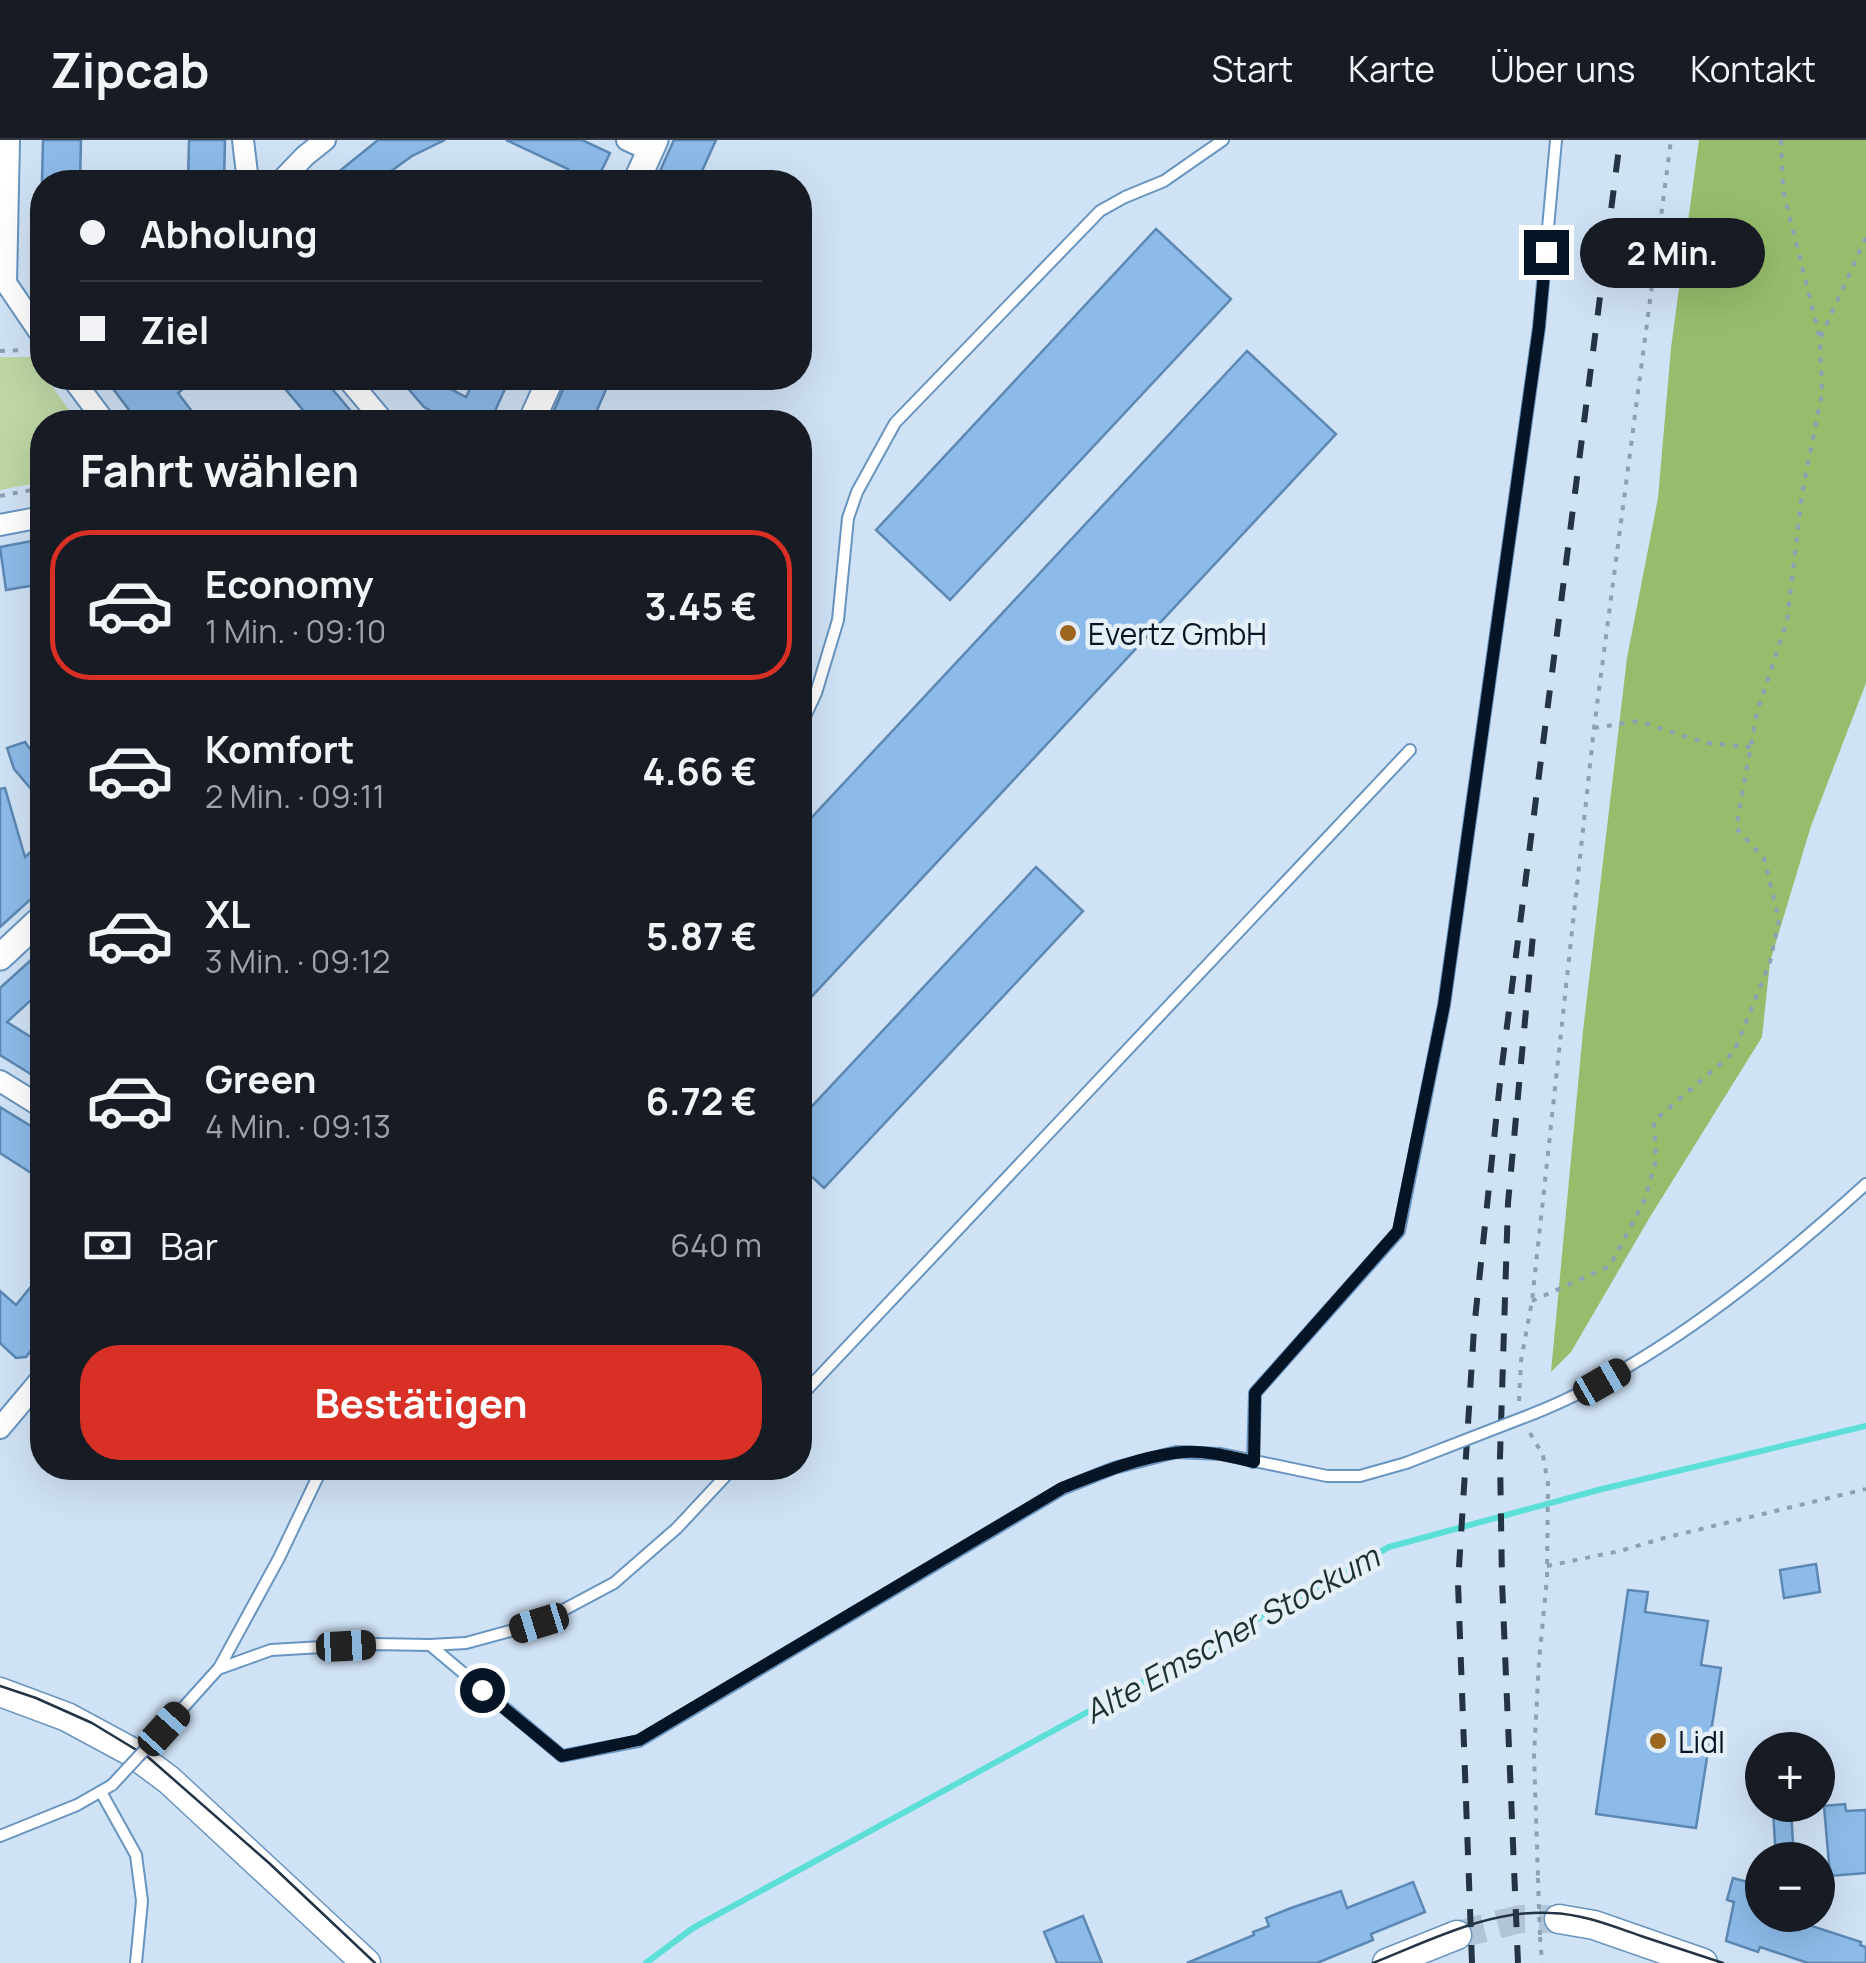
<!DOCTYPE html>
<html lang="de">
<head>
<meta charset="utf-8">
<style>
	body { margin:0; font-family:Manrope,sans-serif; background:#20242c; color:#f1f3f6; height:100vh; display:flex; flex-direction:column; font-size:38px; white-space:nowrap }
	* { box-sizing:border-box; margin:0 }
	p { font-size:32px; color:#9ea1a6 }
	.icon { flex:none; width:55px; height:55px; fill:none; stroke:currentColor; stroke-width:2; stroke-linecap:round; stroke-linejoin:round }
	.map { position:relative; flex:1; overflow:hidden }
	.panel { position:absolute; left:30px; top:270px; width:782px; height:1070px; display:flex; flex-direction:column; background:#171b24; border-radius:40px; box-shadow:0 10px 40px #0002 }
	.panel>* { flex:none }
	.top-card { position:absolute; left:30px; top:30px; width:782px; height:220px; border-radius:40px; box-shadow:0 10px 40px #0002; display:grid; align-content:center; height:220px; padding:0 50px; background:#171b24 }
	.buttons { position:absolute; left:1745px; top:1592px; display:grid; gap:20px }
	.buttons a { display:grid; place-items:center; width:90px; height:90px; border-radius:50%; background:#171b24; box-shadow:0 10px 40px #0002; font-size:50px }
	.end { position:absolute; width:45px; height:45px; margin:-22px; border:12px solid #051526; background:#fff; box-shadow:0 0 0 5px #fff }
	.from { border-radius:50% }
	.bubble { position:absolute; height:70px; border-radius:35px; background:#171b24; box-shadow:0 10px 40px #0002; font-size:32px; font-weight:700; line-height:70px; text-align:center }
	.car { position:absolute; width:30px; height:60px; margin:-30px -15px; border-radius:12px; box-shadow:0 0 8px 2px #0007; background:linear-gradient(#222 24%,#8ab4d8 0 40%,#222 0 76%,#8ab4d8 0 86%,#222 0) }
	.top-card b { display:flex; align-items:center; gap:35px; height:95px; font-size:38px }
	.top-card b+b { border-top:2px solid #363941 }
	.top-card i { width:25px; height:25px; background:#f1f3f6 }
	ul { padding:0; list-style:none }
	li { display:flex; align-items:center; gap:30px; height:150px; margin:0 20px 15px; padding:0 30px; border:5px solid transparent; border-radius:40px }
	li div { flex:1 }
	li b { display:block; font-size:38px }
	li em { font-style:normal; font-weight:700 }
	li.active { border-color:#d93025 }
	li>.icon { width:90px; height:90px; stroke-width:1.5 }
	h2 { padding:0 50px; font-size:45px; line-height:120px }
	.pay { display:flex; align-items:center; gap:25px; height:110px; padding:0 50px; font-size:38px }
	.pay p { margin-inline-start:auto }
	.cta { display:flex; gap:20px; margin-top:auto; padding:20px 50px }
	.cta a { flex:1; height:115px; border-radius:40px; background:#d93025; color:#fff; font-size:40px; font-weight:700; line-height:115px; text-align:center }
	header { display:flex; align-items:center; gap:60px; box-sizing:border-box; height:140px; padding:0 50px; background:#171b24; border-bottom:2px solid #363941 }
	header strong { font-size:48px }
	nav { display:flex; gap:55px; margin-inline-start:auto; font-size:35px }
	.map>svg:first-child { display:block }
</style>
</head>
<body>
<header>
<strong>Zipcab</strong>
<nav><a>Start</a><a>Karte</a><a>Über uns</a><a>Kontakt</a></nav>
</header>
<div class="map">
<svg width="1866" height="1823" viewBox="0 0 1866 1823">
	<rect width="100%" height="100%" fill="#d0e3f6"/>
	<path fill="#bed7a4" d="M0 217H32L42 232V238H46L78 282H42V342L0 350Z"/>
	<path fill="#97bd6c" d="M1699 0H1866V543L1811 686 1770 822 1762 897 1650 1077 1571 1212 1551 1232 1583 891 1627 518 1658 358 1671 208Z"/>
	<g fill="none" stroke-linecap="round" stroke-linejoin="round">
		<path stroke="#5bdfd6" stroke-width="6" d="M646 1823 693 1788 1389 1407 1602 1349 1866 1286"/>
	</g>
	<g fill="#8dbbe9" stroke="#5c88b3" stroke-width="2.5">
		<path d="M43 0H81L80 42H42Z"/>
		<path d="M189 0H225L224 42H188Z"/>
		<path d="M378 0H445L412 16 376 42H326Z"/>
		<path d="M506 0H582L610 13 596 42H562L568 29Z"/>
		<path d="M674 0H716L697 42H655Z"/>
		<path d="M1156 89 1231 159 950 460 876 390Z"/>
		<path d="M1247 211 1336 294 800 869V690Z"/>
		<path d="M105 238H196L178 253 200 282H138Z"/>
		<path d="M276 238H323L360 282H313Z"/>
		<path d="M399 238H439L447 247 466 257 475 238H510L490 282H451L424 267Z"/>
		<path d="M568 238H611L594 277 592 276 589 282H549Z"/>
		<path d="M42 399V444L6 450 0 407Z"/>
		<path d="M25 602 42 626V662L14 629 7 608Z"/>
		<path d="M5 648 25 717 42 702V749L0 787V649Z"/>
		<path d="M1036 727 1083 771 824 1048 800 1026V979Z"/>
		<path d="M42 810V850L7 882 42 904V941L0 915V848Z"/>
		<path d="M0 967 42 993V1040L0 1013Z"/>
		<path d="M42 1133V1197L26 1217 16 1218 0 1203V1151L16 1165Z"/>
		<path d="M1816 1424 1820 1452 1784 1458 1780 1430Z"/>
		<path d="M1628 1450 1648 1452 1645 1472 1708 1481 1701 1525 1721 1528 1696 1688 1596 1674Z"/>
		<path d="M1845 1664 1846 1671 1866 1670V1733L1830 1736 1824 1666Z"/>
		<path d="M1791 1669 1794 1720H1776L1773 1670Z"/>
		<path d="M1733 1738 1762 1746V1775H1778L1861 1802 1860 1805 1866 1807V1823H1808L1760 1807 1758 1812 1726 1801 1734 1762 1727 1760Z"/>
		<path d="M1413 1742 1425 1772 1371 1794 1373 1800 1317 1823H1187L1254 1795 1253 1792 1269 1786 1266 1778 1291 1768 1341 1751 1347 1768Z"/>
		<path d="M1083 1776 1102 1823H1057L1044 1792Z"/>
	</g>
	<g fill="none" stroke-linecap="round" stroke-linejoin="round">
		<path stroke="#b2c4d7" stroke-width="28" stroke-dasharray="28 14" stroke-linecap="butt" d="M1457 1795 1520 1779H1559"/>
		<defs>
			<g id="service">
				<path d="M800 587 816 553 838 480 848 378 857 352 895 283 1100 71 1125 57 1164 41 1223 0"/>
				<path d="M800 1257 1410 610"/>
				<path d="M1535 1273C1653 1226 1773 1129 1866 1044"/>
				<path d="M1253 1322 1255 1253 1399 1091 1444 865 1539 187 1556 0"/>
				<path d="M430 1505 562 1616 639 1601 1062 1349 1114 1328 1176 1312 1221 1314 1327 1336H1360L1406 1323"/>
				<path d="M219 1528 279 1418 322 1328"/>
				<path d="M164 1589 218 1529 271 1510 373 1504 430 1505 466 1503 539 1483 614 1443 677 1388 733 1328"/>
				<path d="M101 1652 136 1715 142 1761 136 1823"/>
				<path d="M0 1696 77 1665 112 1645"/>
			</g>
			<g id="minor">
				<path d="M9 0 6 143 42 196"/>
				<path d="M243 0 248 42"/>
				<path d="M627 0 651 11"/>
				<path d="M280 42 305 16 325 0"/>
				<path d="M72 238 105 282"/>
				<path d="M347 238 384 282"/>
				<path d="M0 385 42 377"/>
				<path d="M0 941 42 967"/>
				<path d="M0 1288 42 1238"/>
			</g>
			<g id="tertiary">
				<path d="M636 42 655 0"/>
				<path d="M531 282 551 238"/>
				<path d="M0 817 42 778"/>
			</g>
			<g id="secondary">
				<path d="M0 1552 67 1577 130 1611 169 1640 366 1823"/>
				<path d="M1559 1779 1594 1785 1703 1823"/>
				<path d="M1387 1823 1457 1795"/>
			</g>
		</defs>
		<use href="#service" stroke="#6894c0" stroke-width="14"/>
		<use href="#minor" stroke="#6894c0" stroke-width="24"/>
		<use href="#tertiary" stroke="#6894c0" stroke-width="29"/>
		<use href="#secondary" stroke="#6894c0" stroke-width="31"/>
		<g stroke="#8ea0b3" stroke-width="4" stroke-dasharray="5 8" stroke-linecap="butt">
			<path d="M1781 0 1783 50 1820 199"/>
			<path d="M0 211 25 210"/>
			<path d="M0 356 42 348"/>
			<path d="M1594 588 1638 581 1706 603 1751 607"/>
			<path d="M1532 1161 1610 1126 1645 1059 1656 1020 1654 981 1734 912 1770 822 1779 780 1764 718 1736 688 1757 572 1787 481 1802 354 1822 253 1820 199 1866 97"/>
			<path d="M1519 1261 1521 1221 1532 1161 1594 588 1671 0"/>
			<path d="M1530 1293 1543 1315 1548 1344 1547 1438 1539 1521 1534 1615 1538 1738"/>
			<path d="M1547 1426 1620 1411 1664 1398 1866 1349"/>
			<path d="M1540 1797 1542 1823"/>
		</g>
		<use href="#service" stroke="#fff" stroke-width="10"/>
		<use href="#minor" stroke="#fff" stroke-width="20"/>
		<use href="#tertiary" stroke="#fff" stroke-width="25"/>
		<use href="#secondary" stroke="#fff" stroke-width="28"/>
		<g stroke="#233445" stroke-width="2.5">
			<path d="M0 1546 36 1558 92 1583 148 1617 269 1723 375 1823"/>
			<path d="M1373 1823C1429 1801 1490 1769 1551 1773 1583 1774 1612 1786 1641 1796 1668 1805 1696 1814 1723 1823"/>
		</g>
		<g stroke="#233445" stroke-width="6" stroke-dasharray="18 18" stroke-linecap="butt">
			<path d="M1472 1823 1458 1443 1474 1189 1501 933 1620 0"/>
			<path d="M1518 1823 1502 1441 1500 1317 1508 1063 1533 795"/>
		</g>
		<defs>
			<g id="service-bridge">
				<path d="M1406 1323 1535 1273"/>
				<path d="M112 1645 164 1589"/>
			</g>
		</defs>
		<use href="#service-bridge" stroke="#6894c0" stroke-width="14" stroke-linecap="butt"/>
		<path stroke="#8ea0b3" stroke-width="4" stroke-dasharray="5 8" stroke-linecap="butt" d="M1538 1738 1540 1797"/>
		<use href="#service-bridge" stroke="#fff" stroke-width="10"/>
	</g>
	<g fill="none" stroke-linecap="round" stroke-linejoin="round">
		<path stroke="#051526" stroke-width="12" d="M482 1550 562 1616 639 1600 1062 1348C1098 1334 1136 1318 1175 1313 1201 1309 1228 1316 1254 1322L1255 1253 1398 1091 1444 865 1539 187 1546 112"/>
	</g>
	<g fill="#9b661e" stroke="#e5eff8" stroke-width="4">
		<circle cx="1068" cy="493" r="10"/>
		<circle cx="1658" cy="1601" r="10"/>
	</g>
	<g text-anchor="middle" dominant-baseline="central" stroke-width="9" stroke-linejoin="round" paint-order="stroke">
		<g font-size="30" fill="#051526" stroke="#e5eff8" text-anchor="start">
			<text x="1088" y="493">Evertz GmbH</text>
			<text x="1678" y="1601">Lidl</text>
		</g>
		<g font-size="32" font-style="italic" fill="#1b3130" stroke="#e5eff8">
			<text transform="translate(1231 1494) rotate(-29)">Alte Emscher Stockum</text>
		</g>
	</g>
</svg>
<div class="buttons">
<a>+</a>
<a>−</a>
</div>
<i class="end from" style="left:482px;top:1550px"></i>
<i class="end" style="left:1546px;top:112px"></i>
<div class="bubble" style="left:1580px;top:78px;width:185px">2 Min.</div>
<i class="car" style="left:1602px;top:1242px;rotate:60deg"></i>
<i class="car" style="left:539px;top:1483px;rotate:253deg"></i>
<i class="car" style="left:346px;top:1506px;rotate:87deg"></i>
<i class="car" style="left:164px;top:1589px;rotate:42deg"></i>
<div class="top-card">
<b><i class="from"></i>Abholung</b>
<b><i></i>Ziel</b>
</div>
<section class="panel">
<h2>Fahrt wählen</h2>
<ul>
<li class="active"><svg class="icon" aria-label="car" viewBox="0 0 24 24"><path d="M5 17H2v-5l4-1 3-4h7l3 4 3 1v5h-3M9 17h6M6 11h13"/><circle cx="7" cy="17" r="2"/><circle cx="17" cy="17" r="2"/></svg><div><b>Economy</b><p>1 Min. · 09:10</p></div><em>3.45 €</em></li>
<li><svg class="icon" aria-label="car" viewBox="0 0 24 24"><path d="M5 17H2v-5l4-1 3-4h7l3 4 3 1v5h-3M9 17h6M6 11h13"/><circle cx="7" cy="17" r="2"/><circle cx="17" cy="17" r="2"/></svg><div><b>Komfort</b><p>2 Min. · 09:11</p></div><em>4.66 €</em></li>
<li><svg class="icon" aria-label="car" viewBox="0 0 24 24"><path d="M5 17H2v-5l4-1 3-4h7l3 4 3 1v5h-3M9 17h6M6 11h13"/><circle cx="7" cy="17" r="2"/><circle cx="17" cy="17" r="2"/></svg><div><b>XL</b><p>3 Min. · 09:12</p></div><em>5.87 €</em></li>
<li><svg class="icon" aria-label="car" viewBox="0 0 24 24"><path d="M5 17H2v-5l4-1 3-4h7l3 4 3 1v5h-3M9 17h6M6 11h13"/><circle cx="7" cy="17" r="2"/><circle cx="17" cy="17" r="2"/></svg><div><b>Green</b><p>4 Min. · 09:13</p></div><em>6.72 €</em></li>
</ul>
<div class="pay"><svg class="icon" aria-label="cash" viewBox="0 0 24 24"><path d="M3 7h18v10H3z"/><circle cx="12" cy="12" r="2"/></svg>Bar<p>640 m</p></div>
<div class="cta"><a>Bestätigen</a></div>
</section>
</div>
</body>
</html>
